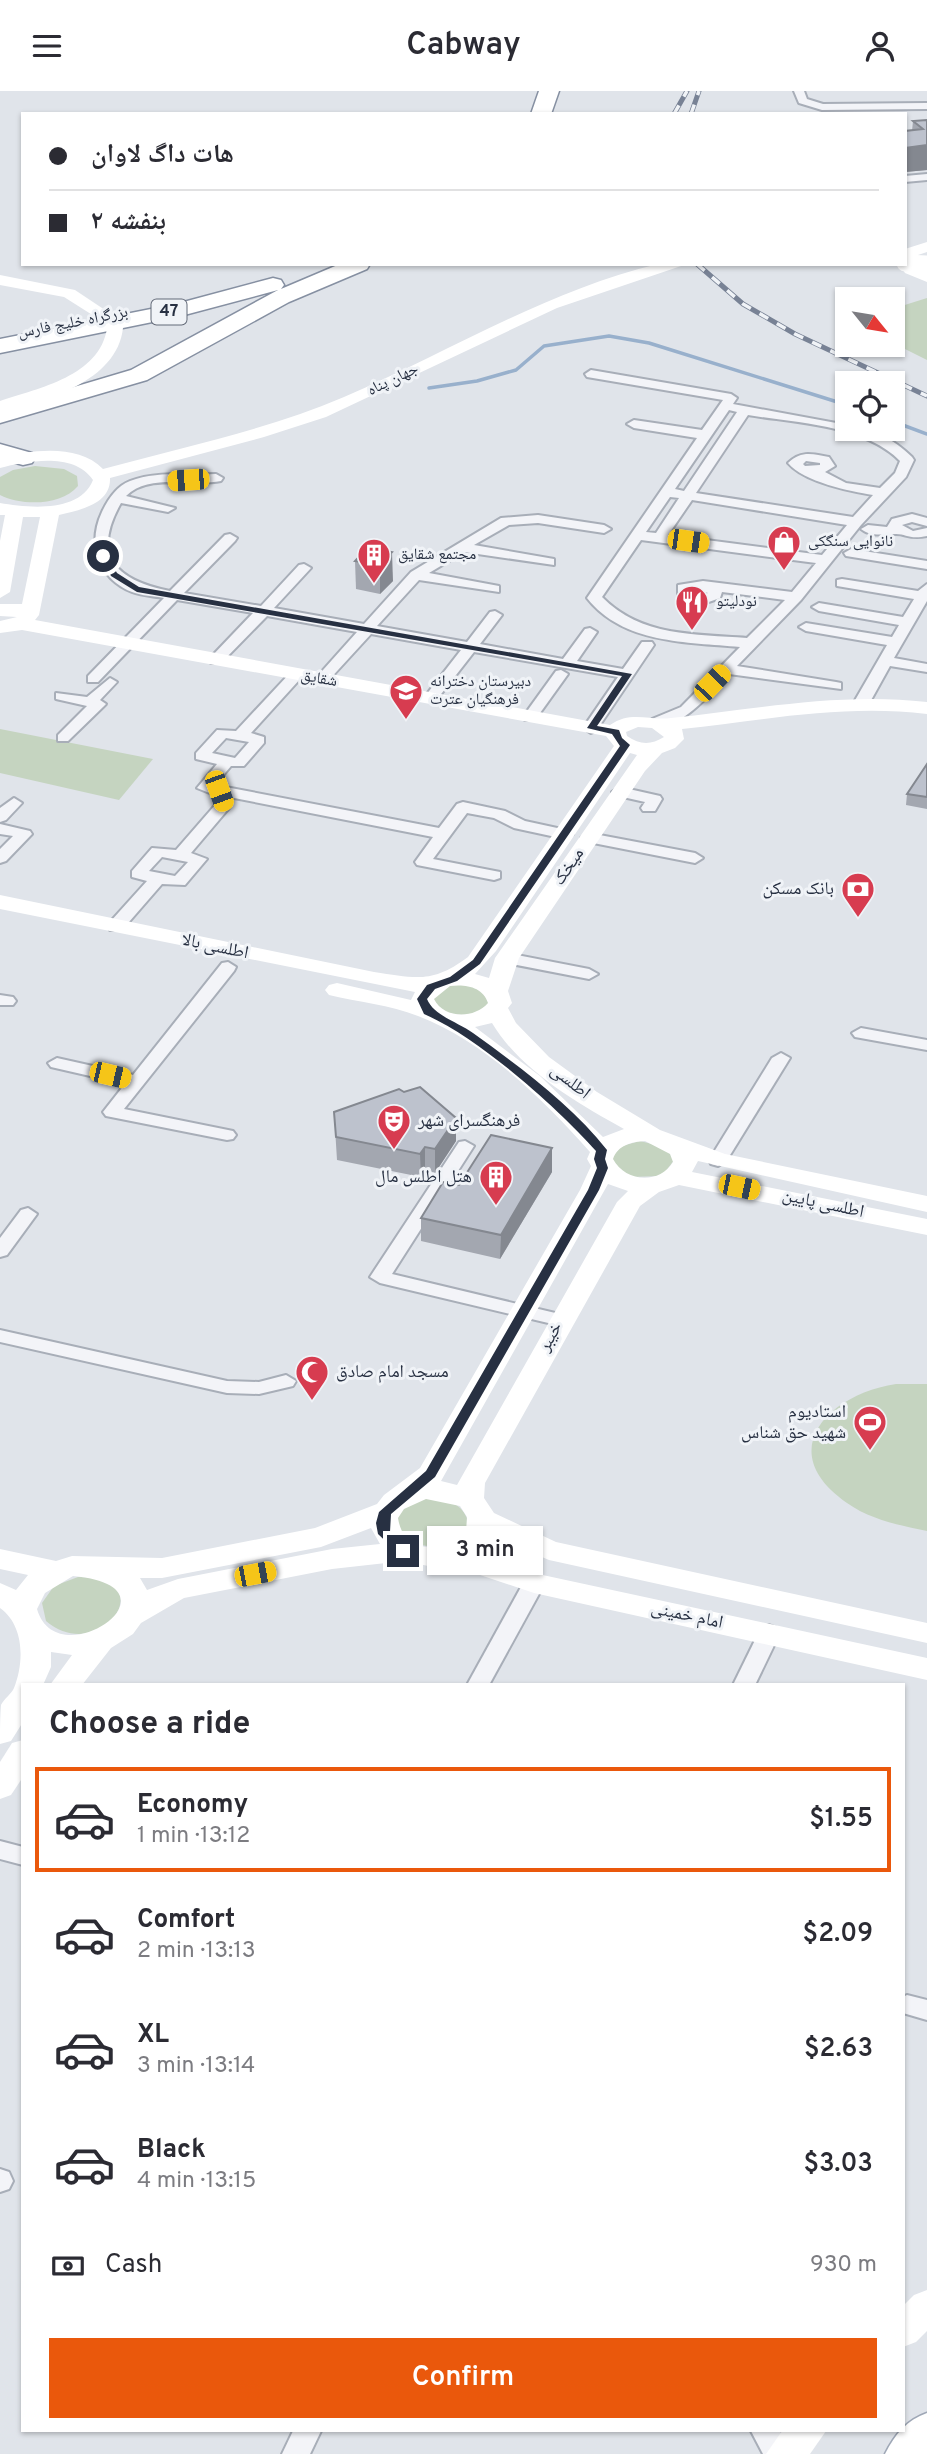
<!DOCTYPE html>
<html lang="en">
<head>
<meta charset="utf-8">
<style>
	body { margin:0; font-family:Overpass,"Noto Naskh Arabic",sans-serif; background:#f7f7f7; color:#2b2b33; height:100vh; display:flex; flex-direction:column; font-size:26px; white-space:nowrap }
	* { box-sizing:border-box; margin:0 }
	p { font-size:23px; color:#7c7c81 }
	.icon { flex:none; width:38px; height:38px; fill:none; stroke:currentColor; stroke-width:2; stroke-linecap:round; stroke-linejoin:round }
	.map { position:relative; flex:1; overflow:hidden }
	.drawer { position:absolute; left:21px; top:1592px; width:884px; height:749px; display:flex; flex-direction:column; background:#fff; border-radius:0px; box-shadow:0 2px 5px #0004 }
	.drawer>* { flex:none }
	.hud { position:absolute; left:21px; top:21px; width:886px; height:154px; border-radius:0px; box-shadow:0 2px 5px #0004; display:grid; align-content:center; height:154px; padding:0 28px; background:#fff }
	.needle { width:46px; rotate:120deg }
	.buttons { position:absolute; left:835px; top:196px; display:grid; gap:14px }
	.buttons a { display:grid; place-items:center; width:70px; height:70px; border-radius:0px; background:#fff; box-shadow:0 2px 5px #0004; font-size:35px }
	.end { position:absolute; width:32px; height:32px; margin:-16px; border:9px solid #273042; background:#fff; box-shadow:0 0 0 4px #fff }
	.from { border-radius:50% }
	.bubble { position:absolute; height:49px; border-radius:0px; background:#fff; box-shadow:0 2px 5px #0004; font-size:23px; font-weight:600; line-height:49px; text-align:center }
	.car { position:absolute; width:21px; height:42px; margin:-21px -10px; border-radius:9px; box-shadow:0 0 5px 2px #0007; background:linear-gradient(#f5c518 24%,#345 0 40%,#f5c518 0 76%,#345 0 86%,#f5c518 0) }
	.hud b { display:flex; align-items:center; gap:24px; height:66px; font-size:26px }
	.hud b+b { border-top:2px solid #e1e1e2 }
	.hud i { width:18px; height:18px; background:#2b2b33 }
	ul { padding:0; list-style:none }
	li { display:flex; align-items:center; gap:21px; height:105px; margin:0 14px 10px; padding:0 14px; border:4px solid transparent; border-radius:0px }
	li div { flex:1 }
	li b { display:block; font-size:26px }
	li em { font-style:normal; font-weight:600 }
	li.selected { border-color:#ea580c }
	li>.icon { width:63px; height:63px; stroke-width:1.5 }
	h2 { padding:0 28px; font-size:32px; line-height:84px }
	.pay { display:flex; align-items:center; gap:18px; height:77px; padding:0 28px; font-size:26px }
	.pay p { margin-inline-start:auto }
	.action { display:flex; gap:14px; margin-top:auto; padding:14px 28px }
	.action a { flex:1; height:80px; border-radius:0px; background:#ea580c; color:#fff; font-size:28px; font-weight:600; line-height:80px; text-align:center }
	header { display:flex; justify-content:space-between; align-items:center; height:91px; padding:0 28px; background:#fff; font-size:32px; font-weight:600 }
	.map>svg:first-child { display:block }
</style>
</head>
<body>
<header><svg class="icon" aria-label="menu" viewBox="0 0 24 24"><path d="M4 6h16M4 12h16M4 18h16"/></svg>Cabway<svg class="icon" aria-label="person" viewBox="0 0 24 24"><circle cx="12" cy="8" r="4"/><path d="M4 21q1-7 8-7t8 7"/></svg></header>
<div class="map">
<svg width="927" height="2363" viewBox="0 0 927 2363">
	<rect width="100%" height="100%" fill="#e0e4ea"/>
	<g fill="#c5d4c0">
		<path d="M927 207V269L893 252 892 218Z"/>
		<path d="M35 375 64 378 77 385 78 395C61 415 22 415 0 404V386L13 379Z"/>
		<path d="M0 638 153 668 119 709 0 682Z"/>
		<path d="M469 893 488 904V914C473 929 452 925 435 916L433 905 450 894Z"/>
		<path d="M640 1050 668 1057 675 1068 662 1085 630 1086 612 1071V1065L622 1055Z"/>
		<path d="M896 1293H927V1440C899 1434 871 1429 847 1412 772 1360 829 1303 896 1293Z"/>
		<path d="M424 1407C444 1409 461 1409 468 1430 463 1463 423 1458 401 1447L396 1423 403 1416Z"/>
		<path d="M78 1486C165 1485 100 1576 46 1530L42 1512 54 1495Z"/>
	</g>
	<g fill="none" stroke-linecap="round" stroke-linejoin="round">
		<g stroke="#98b0cc" stroke-width="3.5">
			<path d="M429 297 477 290 516 279 544 255 609 245 649 252 847 314"/>
			<path d="M892 330 927 343"/>
		</g>
		<defs>
			<g id="street">
				<path d="M794 0H804L807 8 823 13 927 12V18L822 19 799 12Z"/>
				<path d="M927 83V89L905 91V85Z"/>
				<path d="M591 279 731 303 737 307 733 313 847 334V338C874 338 892 347 912 366L914 369 906 386 861 434 801 509 737 575 836 591 841 592V598L729 583C712 601 680 641 652 634V628L681 616 740 556C687 551 623 553 587 507L697 347 634 337 627 333 634 329 702 339 723 309 587 286 585 283ZM729 319 737 321 684 400 675 398ZM748 324C796 332 865 334 900 370L895 382 880 397 846 392 825 381 835 375 829 366C813 363 801 359 788 372 804 391 849 400 873 404L853 426 696 402ZM806 370 820 372V374L805 375 803 373ZM670 406 679 407 656 442 646 441ZM692 409 847 434 822 464 668 444ZM641 449 816 472 792 501 703 490 678 494V508L703 513 720 507 722 501 785 509 747 547C695 543 641 546 602 506ZM693 498 708 502 702 504 690 502Z"/>
				<path d="M216 383 223 387 221 390C192 396 149 382 126 405L175 417 168 421 121 412C90 466 118 490 170 500L225 444 230 443 237 447 235 450 184 502 261 515 299 474 304 473 311 477 274 517 364 533 411 481 501 427 538 424 604 434 611 438 604 442 538 432 509 434 474 454 554 468V474L464 461 429 482 499 495V501L419 489 377 535 467 551 490 521 495 520 502 524 480 553 563 568 585 538 590 537 597 541 577 570 623 578 642 551H652L654 554 596 640 591 642 583 637 618 586 474 561 438 607 433 608 426 604 461 559 371 543 327 591 322 592 315 588 357 541 267 525 221 572H211V566L253 522 177 509 98 591H88V585L164 507C154 505 142 505 132 501 98 487 87 453 102 421 108 408 117 395 130 390 156 380 189 384 216 383Z"/>
				<path d="M912 423 927 427V435L912 431 902 434 913 440 927 437V445C908 449 906 442 894 443 882 443 871 446 861 438L868 434 887 436 892 428Z"/>
				<path d="M851 458 927 470V478L846 465 844 462Z"/>
				<path d="M842 488 918 500 927 493V510L894 567 927 573V581L890 575 870 611 862 616 854 611 887 554 806 540 799 536 806 532 892 546 899 534 819 520 812 516 819 512 903 526 914 508 837 495V489Z"/>
				<path d="M561 579 568 583 535 629H525V623L556 580Z"/>
				<path d="M296 580 303 584 301 587 251 642 264 646V652L244 675H231L215 694 439 737 457 713 463 711 505 720 525 730 571 740 573 743 565 748 514 737 494 727 467 722 433 768 500 781V787L494 789 417 774 415 771 433 746 229 706 230 716 191 762 207 768 185 794 162 793 122 839H110L108 835 110 831 147 790 132 786V780L152 757 176 759 216 713 212 703 197 697 217 673 196 668V662L217 639 236 640 291 581ZM226 647 249 651 235 667 212 662ZM162 766 188 771 175 785 149 780Z"/>
				<path d="M110 587 117 591 100 609 106 613 103 616 68 650H58V644L87 615 56 608V602L87 606Z"/>
				<path d="M620 696 660 705 662 708 655 720H643L641 717 645 711 614 704 612 701Z"/>
				<path d="M14 707 22 712 6 729 0 731V717Z"/>
				<path d="M0 733 30 740 32 743 6 770 0 772V758L13 745 0 743Z"/>
				<path d="M589 742 695 762 703 767 695 772 583 750 581 747Z"/>
				<path d="M507 862 589 878 598 883 589 888 501 871 499 867 501 863Z"/>
				<path d="M228 871 236 876 234 880 124 1018 233 1040 236 1044 233 1048 227 1049 106 1025 103 1021 125 993 51 976 48 972 57 967 133 984 222 872Z"/>
				<path d="M0 904 13 906 16 910 13 914H0Z"/>
				<path d="M861 937 927 949V959L855 946 852 942Z"/>
				<path d="M781 962 790 967 727 1069 718 1075 711 1073 709 1069 772 967Z"/>
				<path d="M465 1050 474 1055 392 1183 568 1225 571 1229 568 1233 561 1235 380 1192 370 1186 459 1051Z"/>
				<path d="M28 1117 37 1123 7 1164 0 1166V1147L21 1119Z"/>
				<path d="M0 1239 227 1290 259 1291 286 1284 296 1290 293 1295 259 1303 227 1302 0 1251Z"/>
				<path d="M534 1485 542 1487 545 1492 489 1594H467L526 1487Z"/>
				<path d="M769 1534 777 1537 780 1542 755 1594H733L761 1537Z"/>
				<path d="M0 1750 23 1756V1774L0 1768Z"/>
				<path d="M907 1904 927 1909V1929L903 1922V1906Z"/>
				<path d="M0 2078 9 2081 13 2090 9 2098 0 2101Z"/>
				<path d="M293 2340H321L310 2363H282Z"/>
				<path d="M751 2340H780L792 2363H763Z"/>
			</g>
			<path id="primary" d="M927 2322V2363H885C895 2343 907 2329 927 2322Z"/>
			<g id="highway">
				<path d="M539 0H559L551 23H531Z"/>
				<path d="M340 173H370L367 178 289 211 147 289 0 332V318L131 279 278 199 177 226 0 262V248L176 213 273 187 281 189 284 194 281 198Z"/>
				<path d="M0 353 32 362 35 367 32 372 23 374 0 368Z"/>
			</g>
		</defs>
		<use href="#street" stroke="#a8aeb8" stroke-width="4"/>
		<use href="#primary" stroke="#9ea7b6" stroke-width="3"/>
		<use href="#highway" stroke="#8690a2" stroke-width="3"/>
		<use href="#street" fill="#f3f4f8" fill-rule="evenodd"/>
		<g fill="#fff" fill-rule="evenodd">
			<path d="M927 151V161L918 164 914 172 927 180V191L905 182 899 173H905V158Z"/>
			<path d="M658 173H687L557 217 326 326 264 346 110 387C111 413 80 419 59 424L39 524 35 529 610 634C631 619 650 630 671 627 757 618 840 601 927 611V623C844 613 765 629 682 638L684 648 675 657 662 662 645 680 519 867 508 900 512 912 508 917 516 932 549 966 597 1001 660 1039 725 1063 927 1105V1121L698 1070 692 1081 927 1128V1144L679 1094 659 1101 640 1115 485 1392 484 1407 494 1422 556 1451 927 1532V1552L549 1469 493 1445 477 1463 538 1483 927 1567V1589L534 1502 450 1474 438 1477 404 1470 332 1478 184 1507 141 1532 133 1543 111 1557 82 1594H50L72 1564 51 1561V1576L43 1594H23V1631L11 1650 0 1653C0 1642 0 1625 1 1614 4 1608 12 1602 14 1597 24 1572 25 1535 0 1517V1492L16 1499 28 1484 0 1478V1458L56 1470 72 1465 162 1467 315 1437 377 1413 384 1404 420 1377 580 1099 591 1075 587 1068 590 1061C544 1009 484 950 418 925 390 914 358 911 329 904L325 899 329 894 337 892 411 909 415 901 0 818V804L374 881C416 887 432 893 468 866L614 655 606 645 22 539 0 542V530L17 526 0 525V513H22L40 426H23L10 501 0 507V450L5 424H0V412C29 417 80 422 93 389 74 361 28 370 0 377V367C31 359 78 352 103 378 184 356 267 339 344 306 449 261 546 200 658 173ZM638 636 652 637 664 646C651 654 640 654 627 645L626 641ZM630 662 637 664 495 867 489 887 475 883 496 860ZM450 895C466 893 483 896 488 912 474 928 444 928 434 908ZM492 932C520 979 577 1012 624 1038L603 1046 540 985 475 936ZM645 1050 670 1063 673 1071C659 1094 625 1091 613 1068 618 1054 631 1051 645 1050ZM608 1093 628 1100 617 1111 457 1394 441 1390ZM426 1408 460 1415 467 1426 466 1441C442 1461 404 1465 398 1427L404 1418ZM371 1437 380 1453 332 1458 178 1488 147 1499 140 1487H162L321 1456ZM73 1485C191 1496 57 1588 37 1518L45 1502Z"/>
			<path d="M0 184 75 199 108 221 106 225H94L64 206 0 194Z"/>
			<path d="M115 232 123 237C117 291 45 310 0 321V310C39 297 100 285 107 237Z"/>
			<path d="M23 1649V1686L11 1704 0 1708V1671L12 1652Z"/>
			<path d="M927 2199V2240L916 2251 903 2256V2215L914 2204Z"/>
			<path d="M782 2340H826L810 2363H766Z"/>
		</g>
		<use href="#primary" fill="#fff" fill-rule="evenodd"/>
		<use href="#highway" fill="#fff" fill-rule="evenodd"/>
		<defs>
			<g id="rail">
				<path d="M674 23 687 0"/>
				<path d="M691 23 699 0"/>
				<path d="M905 170 927 174"/>
				<path d="M697 173 743 213 795 243 927 305"/>
			</g>
		</defs>
		<use href="#rail" stroke="#788295" stroke-width="5"/>
		<use href="#rail" stroke="#f0f3f7" stroke-width="3.5" stroke-dasharray="10" stroke-linecap="butt"/>
		<path stroke="#fff" stroke-width="17" d="M905 172 927 173"/>
	</g>
	<g fill="#a3a7b0">
		<path d="M927 29V79L905 81V40H912L913 30Z"/>
		<path d="M368 456 393 490 380 503 356 498 355 470Z"/>
		<path d="M927 673V718L906 714 907 703Z"/>
		<path d="M334 1021 456 1050 435 1082 425 1079 421 1086 337 1069Z"/>
		<path d="M552 1057V1081L500 1168 421 1150V1127L459 1094Z"/>
	</g>
	<g fill="#848890">
		<path d="M927 54V79L905 81V57Z"/>
		<path d="M392 461 393 490 380 503V474Z"/>
		<path d="M456 1027V1050L435 1082V1058Z"/>
		<path d="M425 1056V1079L421 1086 420 1063Z"/>
		<path d="M552 1057V1081L500 1168 501 1144Z"/>
	</g>
	<g fill="#bdc2cd" stroke="#848890" stroke-width="2">
		<path d="M927 29V54L905 57V40L923 38 913 30Z"/>
		<path d="M368 456 392 461 380 474 355 470Z"/>
		<path d="M927 673V706L907 703Z"/>
		<path d="M420 996 456 1027 435 1058 425 1056 420 1063 336 1046 334 1021 399 998 404 1001Z"/>
		<path d="M491 1044 552 1057 501 1144 421 1127 443 1091 459 1094Z"/>
	</g>
	<path fill="#273042" d="M100 463H106L117 482 139 496 632 583 597 635 619 639 622 647 630 654 480 873 457 890 435 898 427 908C434 925 458 931 473 942 520 976 572 1014 607 1059L605 1068 608 1077 599 1099 435 1386 391 1423 390 1441 407 1457V1463H399L378 1443 376 1432 379 1421 426 1380 588 1099 597 1077 594 1068 596 1060C557 1016 478 946 424 923L417 908 427 894 450 886 473 869 620 655 612 643 587 637 622 585 137 501 111 485Z"/>
	<defs>
		<symbol id="shop-pin" viewBox="-11 -11 22 30"><path d="M0 17L-7.5 6A9.5 9.5 0 1 1 7.5 6Z" fill="#d73c50" stroke="#f0f3f7"/><path d="M-5-2.5h2.3a2.7 3.5 0 0 1 5.4 0H5L5.5 6h-11ZM-1.5-2.5h3a1.5 2.3 0 0 0-3 0Z" fill="#fff"/></symbol>
		<symbol id="building-pin" viewBox="-11 -11 22 30"><path d="M0 17L-7.5 6A9.5 9.5 0 1 1 7.5 6Z" fill="#d73c50" stroke="#f0f3f7"/><path d="M-4-6H4V6H1V3H-1V6H-4ZM-2.5-4.3h1.7v1.8h-1.7ZM.8-4.3h1.7v1.8H.8ZM-2.5-1h1.7V.8h-1.7ZM.8-1h1.7V.8H.8Z" fill="#fff"/></symbol>
		<symbol id="restaurant-pin" viewBox="-11 -11 22 30"><path d="M0 17L-7.5 6A9.5 9.5 0 1 1 7.5 6Z" fill="#d73c50" stroke="#f0f3f7"/><path d="M-5-6h1v4h1v-4h1v4h1v-4h1v5L-1.5 .5V6h-2V.5L-5-1ZM5-6V6H3V1.5H1.5Q1.5-4 5-6Z" fill="#fff"/></symbol>
		<symbol id="school-pin" viewBox="-11 -11 22 30"><path d="M0 17L-7.5 6A9.5 9.5 0 1 1 7.5 6Z" fill="#d73c50" stroke="#f0f3f7"/><path d="M0-5L7-2L0 1L-7-2ZM-4 1L0 2.5L4 1V4Q0 6-4 4Z" fill="#fff"/></symbol>
		<symbol id="bank-pin" viewBox="-11 -11 22 30"><path d="M0 17L-7.5 6A9.5 9.5 0 1 1 7.5 6Z" fill="#d73c50" stroke="#f0f3f7"/><path d="M-6-4H6V4H-6ZM0-2.3a2.3 2.3 0 1 0 0 4.6a2.3 2.3 0 1 0 0-4.6Z" fill="#fff"/></symbol>
		<symbol id="theatre-pin" viewBox="-11 -11 22 30"><path d="M0 17L-7.5 6A9.5 9.5 0 1 1 7.5 6Z" fill="#d73c50" stroke="#f0f3f7"/><path d="M-5-5.5Q0-4 5-5.5V0Q5 5 0 6Q-5 5-5 0ZM-3.3-2.5H-1v1.5H-3.3ZM1-2.5H3.3v1.5H1ZM-2.8 1Q0 5.5 2.8 1Z" fill="#fff"/></symbol>
		<symbol id="mosque-pin" viewBox="-11 -11 22 30"><path d="M0 17L-7.5 6A9.5 9.5 0 1 1 7.5 6Z" fill="#d73c50" stroke="#f0f3f7"/><path d="M3.5-4.9A6 6 0 1 0 3.5 4.9A5 5 0 1 1 3.5-4.9Z" fill="#fff"/></symbol>
		<symbol id="stadium-pin" viewBox="-11 -11 22 30"><path d="M0 17L-7.5 6A9.5 9.5 0 1 1 7.5 6Z" fill="#d73c50" stroke="#f0f3f7"/><path d="M0-5a6.5 5 0 1 0 0 10a6.5 5 0 1 0 0-10ZM-3.5-1.8h7v3.6h-7Z" fill="#fff"/></symbol>
	</defs>
	<g fill-rule="evenodd">
		<use href="#shop-pin" x="765" y="432" width="38" height="52"/>
		<use href="#building-pin" x="355" y="445" width="38" height="52"/>
		<use href="#restaurant-pin" x="673" y="492" width="38" height="52"/>
		<use href="#school-pin" x="387" y="581" width="38" height="52"/>
		<use href="#bank-pin" x="839" y="779" width="38" height="52"/>
		<use href="#theatre-pin" x="375" y="1011" width="38" height="52"/>
		<use href="#building-pin" x="477" y="1067" width="38" height="52"/>
		<use href="#mosque-pin" x="293" y="1262" width="38" height="52"/>
		<use href="#stadium-pin" x="851" y="1312" width="38" height="52"/>
	</g>
	<g text-anchor="middle" dominant-baseline="central" stroke-width="6" stroke-linejoin="round" paint-order="stroke">
		<rect fill="#f0f3f7" stroke="#636a78" stroke-width="2" x="151.5" y="208.5" width="35" height="25" rx="5"/>
		<g font-size="16" font-weight="bold" fill="#273042">
			<text x="169" y="221">47</text>
		</g>
		<g font-size="16" fill="#273042" stroke="#f0f3f7">
			<text transform="translate(73 232) rotate(-11)">بزرگراه خلیج فارس</text>
			<text transform="translate(393 289) rotate(-26)">جهان پناه</text>
			<text transform="translate(319 588) rotate(10)">شقایق</text>
		</g>
		<g font-size="16" fill="#273042" stroke="#f0f3f7" text-anchor="start">
			<text x="808" y="451">نانوایی سنگکی</text>
			<text x="398" y="464">مجتمع شقایق</text>
			<text x="716" y="511">نودلیتو</text>
			<text x="430" y="591">دبیرستان دخترانه<tspan x="430" dy="18">فرهنگیان عترت</tspan></text>
		</g>
		<g font-size="18" fill="#273042" stroke="#f0f3f7">
			<text transform="translate(569 776) rotate(-56)">میخک</text>
			<text transform="translate(215 856) rotate(12)">اطلسی بالا</text>
			<text transform="translate(570 991) rotate(38)">اطلسی</text>
			<text transform="translate(823 1113) rotate(12)">اطلسی پایین</text>
			<text transform="translate(551 1246) rotate(-61)">خیبر</text>
			<text transform="translate(687 1525) rotate(12)">امام خمینی</text>
		</g>
		<g font-size="18" fill="#273042" stroke="#f0f3f7" text-anchor="end">
			<text x="834" y="798">بانک مسکن</text>
			<text x="418" y="1030" text-anchor="start">فرهنگسرای شهر</text>
			<text x="472" y="1086">هتل اطلس مال</text>
			<text x="336" y="1281" text-anchor="start">مسجد امام صادق</text>
			<text x="846" y="1321">استادیوم<tspan x="846" dy="21">شهید حق شناس</tspan></text>
		</g>
	</g>
</svg>
<div class="buttons">
<a><svg class="needle" viewBox="-14 -14 28 28"><path d="M0-13l5 13h-10z" fill="#e53935"/><path d="M0 13l5-13h-10z" fill="#7c7c81"/></svg></a>
<a><svg class="icon" aria-label="locate" viewBox="0 0 24 24"><circle cx="12" cy="12" r="6"/><path d="M12 2v4M12 18v4M2 12h4M18 12h4"/></svg></a>
</div>
<i class="end from" style="left:103px;top:465px"></i>
<i class="end" style="left:403px;top:1460px"></i>
<div class="bubble" style="left:427px;top:1435px;width:116px">3 min</div>
<i class="car" style="left:188px;top:389px;rotate:266deg"></i>
<i class="car" style="left:688px;top:450px;rotate:98deg"></i>
<i class="car" style="left:712px;top:592px;rotate:44deg"></i>
<i class="car" style="left:219px;top:700px;rotate:160deg"></i>
<i class="car" style="left:110px;top:984px;rotate:103deg"></i>
<i class="car" style="left:739px;top:1096px;rotate:102deg"></i>
<i class="car" style="left:255px;top:1483px;rotate:79deg"></i>
<div class="hud">
<b><i class="from"></i>هات داگ لاوان</b>
<b><i></i>بنفشه ۲</b>
</div>
<section class="drawer">
<h2>Choose a ride</h2>
<ul>
<li class="selected"><svg class="icon" aria-label="car" viewBox="0 0 24 24"><path d="M5 17H2v-5l4-1 3-4h7l3 4 3 1v5h-3M9 17h6M6 11h13"/><circle cx="7" cy="17" r="2"/><circle cx="17" cy="17" r="2"/></svg><div><b>Economy</b><p>1 min · 13:12</p></div><em>$1.55</em></li>
<li><svg class="icon" aria-label="car" viewBox="0 0 24 24"><path d="M5 17H2v-5l4-1 3-4h7l3 4 3 1v5h-3M9 17h6M6 11h13"/><circle cx="7" cy="17" r="2"/><circle cx="17" cy="17" r="2"/></svg><div><b>Comfort</b><p>2 min · 13:13</p></div><em>$2.09</em></li>
<li><svg class="icon" aria-label="car" viewBox="0 0 24 24"><path d="M5 17H2v-5l4-1 3-4h7l3 4 3 1v5h-3M9 17h6M6 11h13"/><circle cx="7" cy="17" r="2"/><circle cx="17" cy="17" r="2"/></svg><div><b>XL</b><p>3 min · 13:14</p></div><em>$2.63</em></li>
<li><svg class="icon" aria-label="car" viewBox="0 0 24 24"><path d="M5 17H2v-5l4-1 3-4h7l3 4 3 1v5h-3M9 17h6M6 11h13"/><circle cx="7" cy="17" r="2"/><circle cx="17" cy="17" r="2"/></svg><div><b>Black</b><p>4 min · 13:15</p></div><em>$3.03</em></li>
</ul>
<div class="pay"><svg class="icon" aria-label="cash" viewBox="0 0 24 24"><path d="M3 7h18v10H3z"/><circle cx="12" cy="12" r="2"/></svg>Cash<p>930 m</p></div>
<div class="action"><a>Confirm</a></div>
</section>
</div>
</body>
</html>
